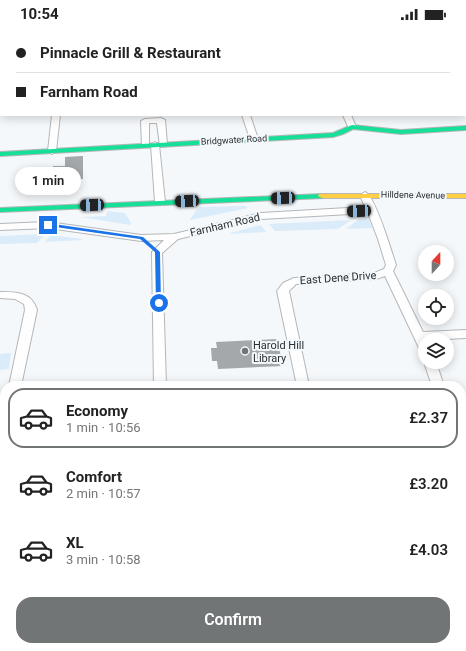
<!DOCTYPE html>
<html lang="en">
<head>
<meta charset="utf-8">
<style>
	body { margin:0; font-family:Roboto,sans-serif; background:#f6f6f6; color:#222; height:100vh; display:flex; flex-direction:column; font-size:15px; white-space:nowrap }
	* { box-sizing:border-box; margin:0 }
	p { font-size:13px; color:#767676 }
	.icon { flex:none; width:22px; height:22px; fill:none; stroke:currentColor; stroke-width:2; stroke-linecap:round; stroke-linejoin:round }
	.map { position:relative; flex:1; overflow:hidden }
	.side { position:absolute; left:0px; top:353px; width:466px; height:270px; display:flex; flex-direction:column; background:#fff; border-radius:16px 16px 0 0; box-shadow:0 2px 10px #0003 }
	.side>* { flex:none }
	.hud { position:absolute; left:0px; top:0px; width:466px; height:88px; box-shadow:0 2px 10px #0003; display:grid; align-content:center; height:88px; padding:0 16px; background:#fff }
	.needle { width:26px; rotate:21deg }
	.fabs { position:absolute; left:418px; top:217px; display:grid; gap:8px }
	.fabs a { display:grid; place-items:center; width:36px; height:36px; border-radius:50%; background:#fff; box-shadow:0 2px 10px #0003; font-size:20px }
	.end { position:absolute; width:18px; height:18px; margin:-9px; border:5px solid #1a73e8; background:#fff; box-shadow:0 0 0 2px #fff }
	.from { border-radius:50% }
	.bubble { position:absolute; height:28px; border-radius:14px; background:#fff; box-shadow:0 2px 10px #0003; font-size:13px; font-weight:600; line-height:28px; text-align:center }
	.car { position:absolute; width:12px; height:24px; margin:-12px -6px; border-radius:5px; box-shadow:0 0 3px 1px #0007; background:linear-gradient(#222 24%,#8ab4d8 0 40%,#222 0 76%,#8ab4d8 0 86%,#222 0) }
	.hud b { display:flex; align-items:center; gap:14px; height:38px; font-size:15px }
	.hud b+b { border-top:1px solid #e0e0e0 }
	.hud i { width:10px; height:10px; background:#222 }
	ul { padding:7px 0 0; list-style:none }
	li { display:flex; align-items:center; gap:12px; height:60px; margin:0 8px 6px; padding:0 8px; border:2px solid transparent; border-radius:16px }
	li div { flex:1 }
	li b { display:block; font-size:15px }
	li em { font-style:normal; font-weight:600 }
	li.current { border-color:#727576 }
	li>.icon { width:36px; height:36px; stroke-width:1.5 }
	.primary-button { display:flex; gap:8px; margin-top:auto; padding:8px 16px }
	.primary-button a { flex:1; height:46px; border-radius:16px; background:#727576; color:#fff; font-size:16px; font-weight:600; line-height:46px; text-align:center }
	.status { display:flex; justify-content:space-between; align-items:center; height:28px; padding:0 20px; background:#fff; direction:ltr }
	.status svg { height:11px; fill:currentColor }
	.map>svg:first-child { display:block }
</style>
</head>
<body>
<div class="status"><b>10:54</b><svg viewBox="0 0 49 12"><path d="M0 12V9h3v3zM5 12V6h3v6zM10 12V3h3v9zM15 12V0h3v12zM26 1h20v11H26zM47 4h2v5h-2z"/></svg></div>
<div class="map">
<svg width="466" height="623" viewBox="0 0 466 623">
	<rect width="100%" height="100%" fill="#f5f8fb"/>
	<g fill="#daebf9">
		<path d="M245 178 248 180 190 192 197 181 200 179Z"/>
		<path d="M107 183 125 185 131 195 130 197 80 189 106 188Z"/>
		<path d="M359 191H369L372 200 346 201Z"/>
		<path d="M351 192 338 201 275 203 269 196Z"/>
		<path d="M261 197 266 204 231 206 230 205Z"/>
		<path d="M45 206 37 215 0 216V208Z"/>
		<path d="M51 207 82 211V212L45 214Z"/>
		<path d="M11 325 9 341 0 342V326Z"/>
	</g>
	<g fill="#a5a8aa">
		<path d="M83 128V151L54 153 53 165 37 166 39 153 52 152 53 138H65V129Z"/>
		<path d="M277 311 283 338 218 341 217 333H212L211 320H217L216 314Z"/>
	</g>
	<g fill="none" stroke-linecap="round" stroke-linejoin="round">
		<defs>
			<g id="street">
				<path d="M103 0H116L103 1Z"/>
				<rect x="149" y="0" width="7" height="1"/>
				<rect x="450" y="0" width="8" height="1"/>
				<rect x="465" y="4" width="1" height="4"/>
				<rect x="0" y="15" width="1" height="4"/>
				<rect x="0" y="47" width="1" height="4"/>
				<path d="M52 87H60L56 123 52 126 48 123Z"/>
				<path d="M242 87H250L258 111 257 113H251L250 111Z"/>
				<path d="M343 87H351L356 99 355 101H349Z"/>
				<path d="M161 90 165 92 167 116 163 119 160 118 157 95H149V117L148 119H142L141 93 145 91Z"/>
				<path d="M155 114 159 117 165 174 160 177 155 174 151 117Z"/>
				<path d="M365 164C375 167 392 225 396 237L393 243 423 304 466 302V310L425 312V325L421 324 385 248 376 251 296 256 289 263 309 358H297L277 263 283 255 294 250 374 245 384 241 386 237 378 211 368 185 261 191 178 211 162 225 166 358H154L152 224 164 212 141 213 48 200 0 202V196L48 194 141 207 174 206 261 185 365 179 360 167Z"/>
				<path d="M0 264C16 264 32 264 37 282L21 358H9L25 282 24 276 15 271 0 270Z"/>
				<path d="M425 332V334H436L444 358H432L424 334Z"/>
				<path d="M5 407V443L0 445V409Z"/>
				<rect x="461" y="411" width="5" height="10"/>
				<path d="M461 601 466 603V623H456L455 618H461Z"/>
				<path d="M61 618H137L134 623H59Z"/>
				<path d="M339 618H357L358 623H340Z"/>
			</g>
			<g id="fast">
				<rect x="362" y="0" width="6" height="1"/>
				<path d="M465 47 466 48V52L465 51Z"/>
				<path d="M352 97 401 102 466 98V102L401 106 353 101 343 106 333 109 0 128V124L333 105Z"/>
				<path d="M322 166 326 168 325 170 0 184V180Z"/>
			</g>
			<path id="slow" d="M319 166H466V170H322L318 168Z"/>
		</defs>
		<use href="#street" stroke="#b4b6b8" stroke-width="2"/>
		<use href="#fast" stroke="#b4b6b8" stroke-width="2"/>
		<use href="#slow" stroke="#b4b6b8" stroke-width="2"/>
		<use href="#street" fill="#fefefe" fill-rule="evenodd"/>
		<use href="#fast" fill="#16e098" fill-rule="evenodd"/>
		<use href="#slow" fill="#ffcf43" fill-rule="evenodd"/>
	</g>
	<path fill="#1a73e8" d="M47 195 143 209 160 224 161 276 156 275 155 224 140 211 48 198H47Z"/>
	<circle fill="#727576" stroke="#f3f8fd" stroke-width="1.5" cx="245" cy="323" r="4"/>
	<g text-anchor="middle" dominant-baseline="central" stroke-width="4" stroke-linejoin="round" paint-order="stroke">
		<g font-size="9" fill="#2b2e2f" stroke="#f3f8fd">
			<text transform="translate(234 112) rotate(-3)">Bridgwater Road</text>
			<text transform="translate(413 167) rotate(1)">Hilldene Avenue</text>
		</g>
		<g font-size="11" fill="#2b2e2f" stroke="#f3f8fd">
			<text transform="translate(225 197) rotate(-13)">Farnham Road</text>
			<text transform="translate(338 250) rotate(-4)">East Dene Drive</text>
		</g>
		<g font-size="11" fill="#2b2e2f" stroke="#f3f8fd" text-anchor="start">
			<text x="253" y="317">Harold Hill<tspan x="253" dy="13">Library</tspan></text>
		</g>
	</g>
</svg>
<div class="fabs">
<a><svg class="needle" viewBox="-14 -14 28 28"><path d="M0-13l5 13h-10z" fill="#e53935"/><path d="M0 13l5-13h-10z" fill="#767676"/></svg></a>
<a><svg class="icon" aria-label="locate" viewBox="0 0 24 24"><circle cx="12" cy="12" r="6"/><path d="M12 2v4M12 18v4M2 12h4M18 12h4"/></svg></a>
<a><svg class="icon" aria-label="layers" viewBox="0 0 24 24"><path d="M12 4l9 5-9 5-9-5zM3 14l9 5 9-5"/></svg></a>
</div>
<i class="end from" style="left:159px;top:275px"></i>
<i class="end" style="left:48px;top:197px"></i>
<div class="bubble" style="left:15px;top:139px;width:66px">1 min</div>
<i class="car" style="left:283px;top:170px;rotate:268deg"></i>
<i class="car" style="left:187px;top:173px;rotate:267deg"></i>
<i class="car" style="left:92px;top:177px;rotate:268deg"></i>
<i class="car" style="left:359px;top:183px;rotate:268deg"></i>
<div class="hud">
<b><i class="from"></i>Pinnacle Grill &amp; Restaurant</b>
<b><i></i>Farnham Road</b>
</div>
<section class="side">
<ul>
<li class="current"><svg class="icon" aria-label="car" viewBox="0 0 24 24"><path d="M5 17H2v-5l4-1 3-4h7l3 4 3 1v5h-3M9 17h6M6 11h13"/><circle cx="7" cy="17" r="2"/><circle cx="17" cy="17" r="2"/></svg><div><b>Economy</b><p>1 min · 10:56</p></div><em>£2.37</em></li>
<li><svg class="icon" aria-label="car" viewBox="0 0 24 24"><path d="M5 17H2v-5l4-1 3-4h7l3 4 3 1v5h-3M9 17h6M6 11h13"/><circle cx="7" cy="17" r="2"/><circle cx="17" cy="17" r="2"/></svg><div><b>Comfort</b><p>2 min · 10:57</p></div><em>£3.20</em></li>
<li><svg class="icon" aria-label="car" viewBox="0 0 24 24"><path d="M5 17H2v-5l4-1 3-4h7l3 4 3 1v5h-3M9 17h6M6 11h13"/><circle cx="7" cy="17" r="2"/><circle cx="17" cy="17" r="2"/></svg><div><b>XL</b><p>3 min · 10:58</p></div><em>£4.03</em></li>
</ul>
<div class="primary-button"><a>Confirm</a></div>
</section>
</div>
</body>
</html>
